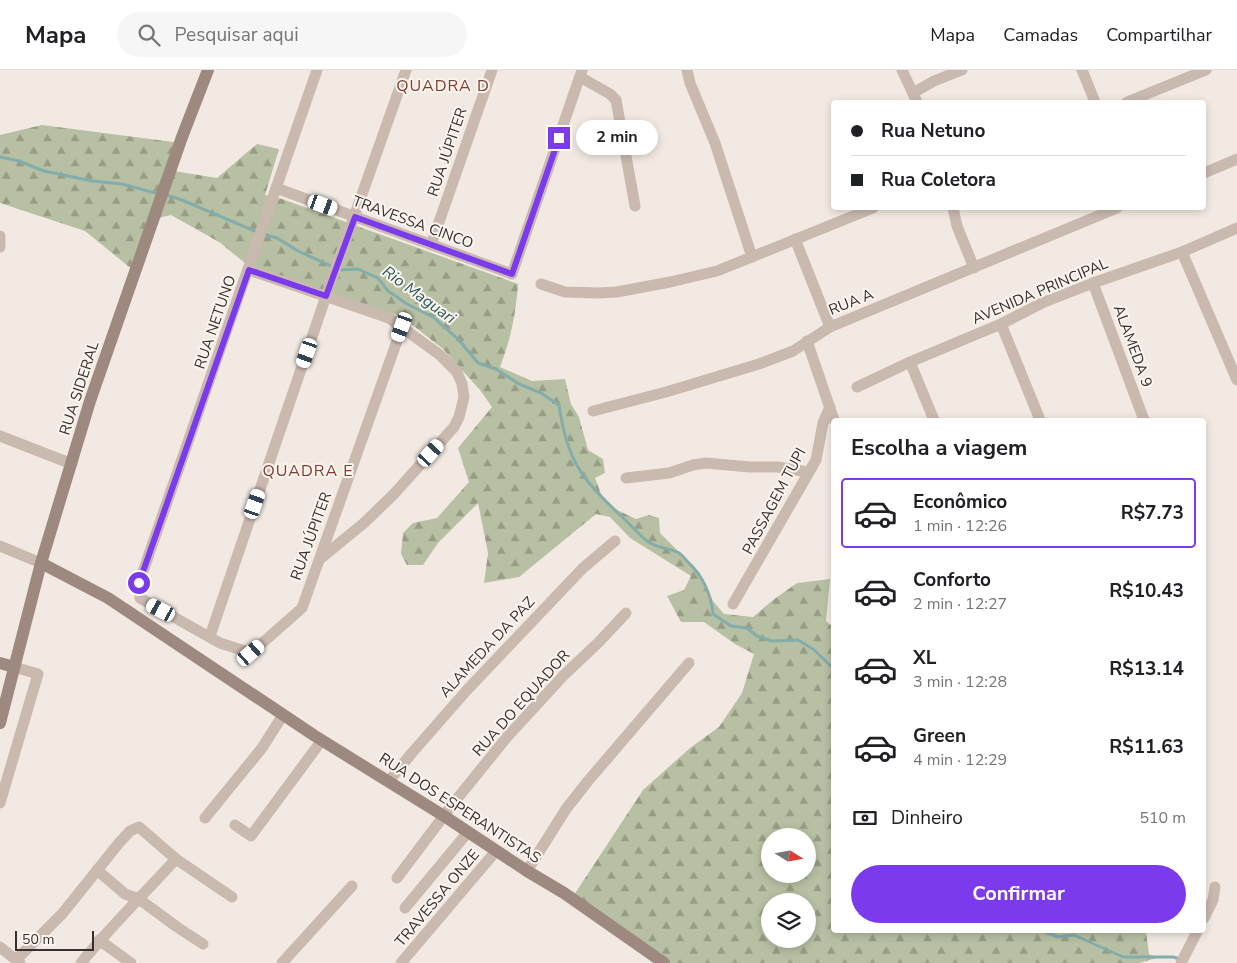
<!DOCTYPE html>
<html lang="pt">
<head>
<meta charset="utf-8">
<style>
	body { margin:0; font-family:"Nunito Sans",sans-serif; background:#f6f6f6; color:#202124; height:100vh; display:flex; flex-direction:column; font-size:19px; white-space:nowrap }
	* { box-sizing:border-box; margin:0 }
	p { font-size:16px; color:#757577 }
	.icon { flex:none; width:28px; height:28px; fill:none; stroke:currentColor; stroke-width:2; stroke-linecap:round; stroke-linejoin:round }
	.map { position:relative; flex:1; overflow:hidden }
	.details { position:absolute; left:831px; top:348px; width:375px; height:515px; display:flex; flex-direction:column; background:#fff; border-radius:5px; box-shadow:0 2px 8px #0003 }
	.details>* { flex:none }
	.guide { position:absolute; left:831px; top:30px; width:375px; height:110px; border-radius:5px; box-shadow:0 2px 8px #0003; display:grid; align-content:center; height:110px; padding:0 20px; background:#fff }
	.needle { width:32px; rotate:101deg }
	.tools { position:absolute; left:761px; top:758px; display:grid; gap:10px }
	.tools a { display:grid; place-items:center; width:55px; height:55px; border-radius:50%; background:#fff; box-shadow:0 2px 8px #0003; font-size:25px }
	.scale { position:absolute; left:15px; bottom:12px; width:79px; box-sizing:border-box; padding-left:5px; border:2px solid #392f2c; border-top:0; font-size:14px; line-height:18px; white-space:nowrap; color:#392f2c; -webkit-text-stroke:4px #faf4ef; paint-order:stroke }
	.end { position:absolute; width:22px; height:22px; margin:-11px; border:6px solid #7c3aed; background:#fff; box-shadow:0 0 0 2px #fff }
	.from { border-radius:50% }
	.bubble { position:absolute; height:35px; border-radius:18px; background:#fff; box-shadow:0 2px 8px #0003; font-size:16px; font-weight:700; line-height:35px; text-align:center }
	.car { position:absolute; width:15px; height:30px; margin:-15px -8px; border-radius:6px; box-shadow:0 0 4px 1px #0007; background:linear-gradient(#fff 24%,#345 0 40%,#fff 0 76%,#345 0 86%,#fff 0) }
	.guide b { display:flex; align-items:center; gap:18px; height:48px; font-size:19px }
	.guide b+b { border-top:1px solid #e0e0e0 }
	.guide i { width:12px; height:12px; background:#202124 }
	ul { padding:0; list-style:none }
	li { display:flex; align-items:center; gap:15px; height:70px; margin:0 10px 8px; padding:0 10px; border:2px solid transparent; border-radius:5px }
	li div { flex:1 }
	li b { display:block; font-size:19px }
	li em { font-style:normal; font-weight:700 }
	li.selected { border-color:#7c3aed }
	li>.icon { width:45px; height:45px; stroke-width:1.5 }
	h2 { padding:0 20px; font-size:22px; line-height:60px }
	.pay { display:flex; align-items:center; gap:12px; height:55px; padding:0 20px; font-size:19px }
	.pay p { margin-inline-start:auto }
	.cta { display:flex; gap:10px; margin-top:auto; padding:10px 20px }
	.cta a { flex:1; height:58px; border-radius:30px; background:#7c3aed; color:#fff; font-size:20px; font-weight:700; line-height:58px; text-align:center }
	header { display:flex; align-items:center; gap:30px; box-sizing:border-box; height:70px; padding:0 25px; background:#fff; border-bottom:1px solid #e0e0e0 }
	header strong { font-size:24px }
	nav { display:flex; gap:28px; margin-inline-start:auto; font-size:18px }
	.search { width:350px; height:45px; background:#f6f6f6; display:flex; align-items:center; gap:12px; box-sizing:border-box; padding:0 18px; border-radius:28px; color:#757577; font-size:19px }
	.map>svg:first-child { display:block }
</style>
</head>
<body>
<header>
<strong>Mapa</strong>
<div class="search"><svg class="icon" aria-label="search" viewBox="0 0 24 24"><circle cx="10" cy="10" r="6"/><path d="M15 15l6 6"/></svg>Pesquisar aqui</div>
<nav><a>Mapa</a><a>Camadas</a><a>Compartilhar</a></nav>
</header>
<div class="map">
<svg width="1237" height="893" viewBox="0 0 1237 893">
	<defs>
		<pattern id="forest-firs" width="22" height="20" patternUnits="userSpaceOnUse" patternTransform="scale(1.25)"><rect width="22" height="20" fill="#b8c0a3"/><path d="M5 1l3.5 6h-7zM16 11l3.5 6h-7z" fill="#979c85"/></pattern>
	</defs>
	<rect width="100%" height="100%" fill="#f2eae2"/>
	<path fill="url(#forest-firs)" fill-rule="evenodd" d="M42 55 181 73 174 101 217 108 257 74 279 79 265 125 282 129 518 214C516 243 511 269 500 297L532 311 565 309 571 334 579 347 588 380 603 389 605 403 595 408 603 429 613 438 636 449 649 445 659 448 660 463 700 503 712 530 724 544 753 547 773 530 797 513 830 509 826 551 834 558V860H1156V862H1146L1149 884 1157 888 1139 893H670L572 828 643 720 690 678 719 657 742 623 754 584 735 574 704 552H681L667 526 684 520 691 506 630 468 610 447 596 444 519 507 484 513 488 483 478 433 438 473 423 495H407L401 484 403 463 413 453 437 448 469 412 458 378 492 337 480 320 443 279 401 246 327 226 245 193 219 172 171 145 158 148 139 205 85 161 0 133V65ZM770 766H808V804H770ZM770 831H808V869H770Z"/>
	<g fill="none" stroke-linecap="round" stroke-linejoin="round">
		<g stroke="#83adac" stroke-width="3">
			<path d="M0 87 19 91 44 101 92 111 122 114 159 124"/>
			<path d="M166 125 182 130 257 162"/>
			<path d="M263 164 277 168 298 181 340 200 358 199 378 208 388 221 407 234 433 247 459 270 478 293 496 299 519 314 541 323 559 335C567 390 580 407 620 445 629 453 637 463 647 471 659 479 669 478 679 483 682 485 685 489 687 491 703 506 711 523 713 544L731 556 747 558 757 566 772 571 798 570 813 579 834 599"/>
			<path d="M1040 860 1058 867 1074 865 1123 887H1173L1180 889"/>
		</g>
		<g stroke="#cab9af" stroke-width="11">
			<path d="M317 0 139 513 140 528 220 573 251 583 302 538 402 257"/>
			<path d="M687 0 690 13 715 73 752 187"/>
			<path d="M902 0 917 32"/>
			<path d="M1082 0 1095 32"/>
			<path d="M580 7 610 24 616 30 635 136"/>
			<path d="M913 23 934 11 962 0"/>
			<path d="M1127 32 1206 0"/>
			<path d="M1204 103 1237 89"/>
			<path d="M276 118 512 204 582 0"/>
			<path d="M953 138 957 156 974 198"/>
			<path d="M0 166V177"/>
			<path d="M795 169 830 257"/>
			<path d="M431 175 492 0"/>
			<path d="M1182 182 1237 310"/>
			<path d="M249 200 389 248 440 285 457 302 462 314 464 327 459 347 454 357 394 424 364 453 320 489"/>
			<path d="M1093 213 1144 350"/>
			<path d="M541 214 565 222 599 223 617 222 670 212 717 201 873 138"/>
			<path d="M1001 254 1040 350"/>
			<path d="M807 271 834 350"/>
			<path d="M910 292 934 350"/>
			<path d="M857 317 910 292 1001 254 1042 233 1093 213 1182 182 1237 158"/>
			<path d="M593 341 666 322 759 294 793 281 830 257 1117 138"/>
			<path d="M0 366 72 394"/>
			<path d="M626 408 669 403 693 395 706 393 750 397H778L808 402"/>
			<path d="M0 476 41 493"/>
			<path d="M733 534 816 390 823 353 830 337"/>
			<path d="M210 566 326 226 406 0"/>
			<path d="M389 711 411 684 467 620 583 498 615 471"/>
			<path d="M0 733 38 604 14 597"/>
			<path d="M205 748 262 678 283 645"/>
			<path d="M235 755 251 766 322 670"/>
			<path d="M97 800 125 824 139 829 177 857 203 874"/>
			<path d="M527 801 566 739 588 711 689 593"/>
			<path d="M397 808 452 735 507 667 564 605 599 572 626 543"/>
			<path d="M405 838 468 762"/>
			<path d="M1204 848 1213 830 1215 817"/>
			<path d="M99 870 131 893"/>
			<path d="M0 877 20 893"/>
			<path d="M16 890 62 844 119 773 130 761 139 757 176 789 232 827"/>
			<path d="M81 893C111 856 144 824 176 789"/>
			<path d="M282 893 352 816"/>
			<path d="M401 893 496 781"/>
			<path d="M1181 893 1198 860"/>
		</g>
		<g stroke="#9d8980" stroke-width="12">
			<path d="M41 493 108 528 315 666 444 746 527 801 564 823 664 893"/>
			<path d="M0 593 14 597"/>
			<path d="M0 653 41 493 90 331 182 67 208 0"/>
		</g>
	</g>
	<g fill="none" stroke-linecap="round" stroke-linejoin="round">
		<path stroke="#7c3aed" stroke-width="6" d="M139 513 249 200 326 226 355 147 512 204 559 68"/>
	</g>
	<g text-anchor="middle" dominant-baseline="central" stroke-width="4" stroke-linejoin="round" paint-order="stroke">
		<g font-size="15" fill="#392f2c" stroke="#faf4ef">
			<text transform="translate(447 82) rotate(-71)">RUA JÚPITER</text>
			<text transform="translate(413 152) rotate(20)">TRAVESSA CINCO</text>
			<text transform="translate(1040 221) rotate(-23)">AVENIDA PRINCIPAL</text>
			<text transform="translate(851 232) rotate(-22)">RUA A</text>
			<text transform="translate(215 252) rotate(-71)">RUA NETUNO</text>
			<text transform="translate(1133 276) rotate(70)">ALAMEDA 9</text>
			<text transform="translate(79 318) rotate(-72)">RUA SIDERAL</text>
			<text transform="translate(774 431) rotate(-62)">PASSAGEM TUPI</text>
			<text transform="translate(311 466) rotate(-70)">RUA JÚPITER</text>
			<text transform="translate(487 577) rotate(-47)">ALAMEDA DA PAZ</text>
			<text transform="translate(521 633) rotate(-48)">RUA DO EQUADOR</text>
			<text transform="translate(460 738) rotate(33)">RUA DOS ESPERANTISTAS</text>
			<text transform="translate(437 828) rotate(-50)">TRAVESSA ONZE</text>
		</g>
		<g font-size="16" letter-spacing="1" fill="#823b2c" stroke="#faf4ef">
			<text x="443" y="16">QUADRA D</text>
			<text x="308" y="401">QUADRA E</text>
		</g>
		<g font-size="16" font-style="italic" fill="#255758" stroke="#faf4ef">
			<text transform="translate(419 225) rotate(36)">Rio Maguari</text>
		</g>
	</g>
</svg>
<div class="tools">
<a><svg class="needle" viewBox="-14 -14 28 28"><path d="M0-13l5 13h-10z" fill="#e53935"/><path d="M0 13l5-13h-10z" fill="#757577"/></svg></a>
<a><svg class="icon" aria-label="layers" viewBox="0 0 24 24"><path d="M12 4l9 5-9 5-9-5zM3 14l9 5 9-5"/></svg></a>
</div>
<div class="scale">50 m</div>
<i class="end from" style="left:139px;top:513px"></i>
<i class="end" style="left:559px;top:68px"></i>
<div class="bubble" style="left:576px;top:50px;width:82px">2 min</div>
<i class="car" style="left:323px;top:135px;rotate:110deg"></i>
<i class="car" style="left:402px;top:257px;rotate:200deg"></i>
<i class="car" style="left:307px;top:283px;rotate:199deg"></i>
<i class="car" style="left:431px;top:383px;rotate:42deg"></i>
<i class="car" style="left:255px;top:434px;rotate:19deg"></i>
<i class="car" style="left:161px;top:540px;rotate:298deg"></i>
<i class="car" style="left:251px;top:583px;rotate:49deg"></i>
<div class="guide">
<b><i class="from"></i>Rua Netuno</b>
<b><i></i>Rua Coletora</b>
</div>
<section class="details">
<h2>Escolha a viagem</h2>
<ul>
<li class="selected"><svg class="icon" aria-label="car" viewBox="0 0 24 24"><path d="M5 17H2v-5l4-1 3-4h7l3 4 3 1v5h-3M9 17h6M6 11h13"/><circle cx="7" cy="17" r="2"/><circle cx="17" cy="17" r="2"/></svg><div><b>Econômico</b><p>1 min · 12:26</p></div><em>R$7.73</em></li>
<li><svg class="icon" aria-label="car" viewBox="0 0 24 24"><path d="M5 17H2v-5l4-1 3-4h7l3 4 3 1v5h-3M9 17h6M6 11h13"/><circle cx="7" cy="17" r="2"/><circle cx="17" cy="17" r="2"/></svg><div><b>Conforto</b><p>2 min · 12:27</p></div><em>R$10.43</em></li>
<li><svg class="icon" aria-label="car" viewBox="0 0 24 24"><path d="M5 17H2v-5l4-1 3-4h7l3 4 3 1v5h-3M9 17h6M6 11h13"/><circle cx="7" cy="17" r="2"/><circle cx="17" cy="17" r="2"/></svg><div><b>XL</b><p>3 min · 12:28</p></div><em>R$13.14</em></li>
<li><svg class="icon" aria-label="car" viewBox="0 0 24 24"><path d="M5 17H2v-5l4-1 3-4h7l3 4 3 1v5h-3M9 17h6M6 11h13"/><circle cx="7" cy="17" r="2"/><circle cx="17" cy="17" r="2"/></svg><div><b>Green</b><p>4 min · 12:29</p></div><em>R$11.63</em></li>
</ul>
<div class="pay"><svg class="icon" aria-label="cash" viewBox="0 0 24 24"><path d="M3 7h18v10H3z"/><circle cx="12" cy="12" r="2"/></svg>Dinheiro<p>510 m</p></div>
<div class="cta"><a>Confirmar</a></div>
</section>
</div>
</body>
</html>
